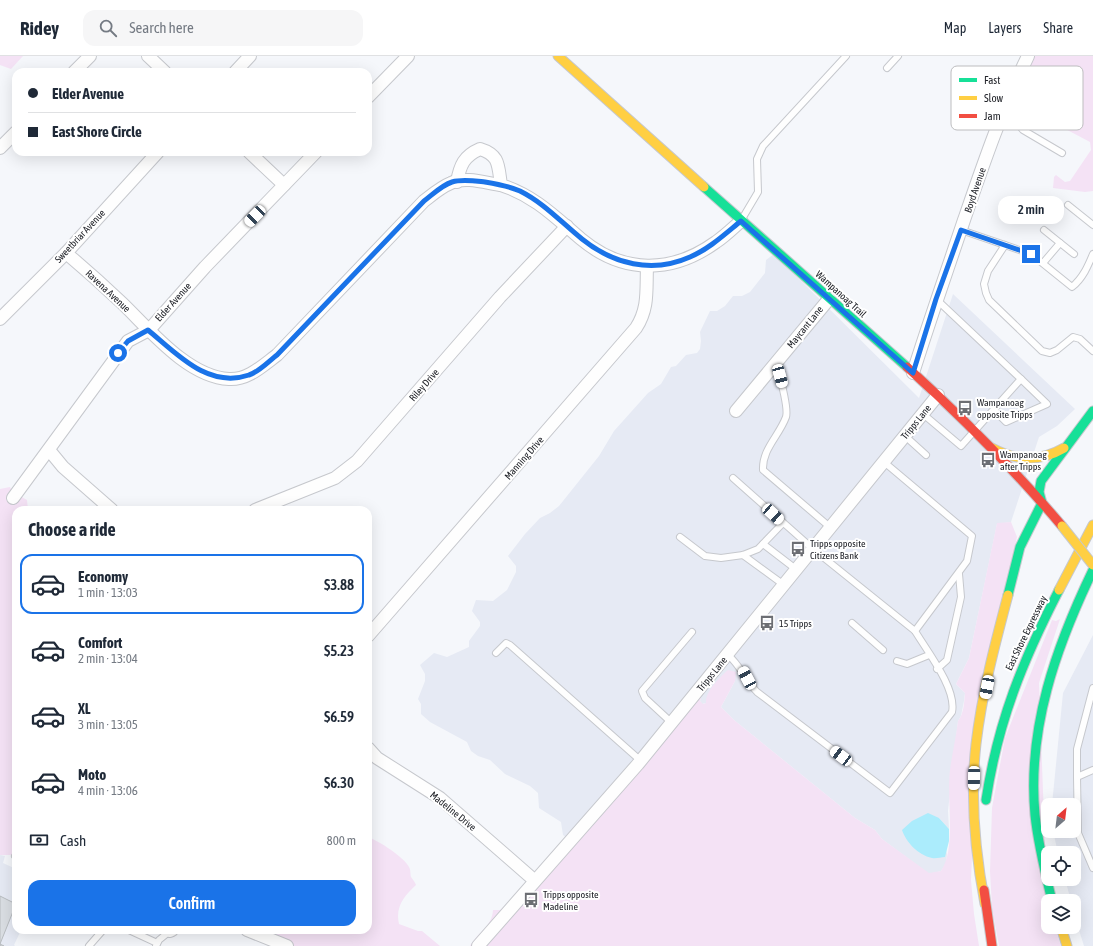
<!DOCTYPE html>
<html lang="en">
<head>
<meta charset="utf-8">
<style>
	body { margin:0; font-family:"Asap Condensed",sans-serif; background:#f6f6f7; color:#1f2937; height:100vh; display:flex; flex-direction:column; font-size:15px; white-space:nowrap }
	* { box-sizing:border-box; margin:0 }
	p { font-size:13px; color:#747a83 }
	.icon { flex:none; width:22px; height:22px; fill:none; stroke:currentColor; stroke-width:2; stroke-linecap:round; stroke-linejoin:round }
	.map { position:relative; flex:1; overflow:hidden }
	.sheet { position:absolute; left:12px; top:450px; width:360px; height:428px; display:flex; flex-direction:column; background:#fff; border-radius:12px; box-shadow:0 4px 16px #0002 }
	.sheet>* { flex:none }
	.banner { position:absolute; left:12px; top:12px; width:360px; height:88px; border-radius:12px; box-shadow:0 4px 16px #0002; display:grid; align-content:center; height:88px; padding:0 16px; background:#fff }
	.needle { width:26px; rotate:28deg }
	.tools { position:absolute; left:1041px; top:742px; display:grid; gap:8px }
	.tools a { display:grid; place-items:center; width:40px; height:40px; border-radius:8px; background:#fff; box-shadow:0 4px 16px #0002; font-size:20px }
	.end { position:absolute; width:18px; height:18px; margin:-9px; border:5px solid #1a73e8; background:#fff; box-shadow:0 0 0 2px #fff }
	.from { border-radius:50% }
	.bubble { position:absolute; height:28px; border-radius:12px; background:#fff; box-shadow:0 4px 16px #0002; font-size:13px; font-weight:600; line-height:28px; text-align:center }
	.car { position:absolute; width:12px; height:24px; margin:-12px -6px; border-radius:5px; box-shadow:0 0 3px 1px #0007; background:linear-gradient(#fff 24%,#345 0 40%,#fff 0 76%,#345 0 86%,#fff 0) }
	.banner b { display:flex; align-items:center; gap:14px; height:38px; font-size:15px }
	.banner b+b { border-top:1px solid #e0e1e3 }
	.banner i { width:10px; height:10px; background:#1f2937 }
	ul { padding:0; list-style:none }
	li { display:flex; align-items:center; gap:12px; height:60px; margin:0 8px 6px; padding:0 8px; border:2px solid transparent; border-radius:12px }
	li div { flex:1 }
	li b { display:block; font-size:15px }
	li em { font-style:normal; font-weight:600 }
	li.selected { border-color:#1a73e8 }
	li>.icon { width:36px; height:36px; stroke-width:1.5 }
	h2 { padding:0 16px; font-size:18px; line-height:48px }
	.pay { display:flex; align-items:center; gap:10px; height:44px; padding:0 16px; font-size:15px }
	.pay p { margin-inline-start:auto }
	.cta { display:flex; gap:8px; margin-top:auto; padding:8px 16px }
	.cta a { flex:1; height:46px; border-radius:12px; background:#1a73e8; color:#fff; font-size:16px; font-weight:600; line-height:46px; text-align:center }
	header { display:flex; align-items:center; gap:24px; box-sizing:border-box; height:56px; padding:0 20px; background:#fff; border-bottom:1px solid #e0e1e3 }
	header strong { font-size:19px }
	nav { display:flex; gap:22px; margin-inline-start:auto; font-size:14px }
	.search { width:280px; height:36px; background:#f6f6f7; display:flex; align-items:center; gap:10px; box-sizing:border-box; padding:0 14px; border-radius:12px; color:#747a83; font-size:15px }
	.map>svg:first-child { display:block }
</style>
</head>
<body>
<header>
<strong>Ridey</strong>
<div class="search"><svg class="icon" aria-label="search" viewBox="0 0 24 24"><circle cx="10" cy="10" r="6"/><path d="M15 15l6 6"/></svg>Search here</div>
<nav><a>Map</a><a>Layers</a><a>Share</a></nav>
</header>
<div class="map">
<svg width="1093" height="890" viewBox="0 0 1093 890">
	<rect width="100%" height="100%" fill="#f5f7fb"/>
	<g fill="#e6eaf4">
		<path d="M774 198 919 342 953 238 1075 353 1057 370 1039 381 1011 466 997 468 969 602 956 628 965 637 964 645 961 660 958 665 948 755 949 773 939 762 947 798 946 808 941 815 929 818 902 798 882 783 875 774 855 762 734 664 721 651 735 625V616L706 647 702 648 700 645 704 632 572 786 563 779 561 766 539 752 538 737 530 730 505 718 490 704 478 700 471 695 467 686 430 666 421 658V648L418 643 425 625V618L420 609 434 597 447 601 469 591V585L480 570V566L472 555 476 544 493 545 507 534 516 516V510L508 500 525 478 540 462 550 457 559 450 599 400 614 375 648 337 661 328 671 311 676 310 686 299 697 297 700 293 701 285 700 276 710 255H717L725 250 733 240H742L750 236 765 217 766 204Z"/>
		<path d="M1093 579V890H1084L1074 858V845H1071L1065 823H1074V797H1058L1053 775H1074V749H1052L1063 637Z"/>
		<path d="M0 799 5 800 3 807 16 813V874H21L14 889 15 890H0Z"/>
	</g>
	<g fill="#f4e2f5">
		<path d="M0 0H23L11 13 0 9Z"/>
		<path d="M1028 0H1093V135L1085 136 1053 132 1054 121 1056 119 1065 126 1070 125 1091 94 1090 86 1054 67 1039 51 1032 35H1015Z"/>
		<path d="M10 431 14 439 20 440 27 444 28 454H16V799H0V433Z"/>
		<path d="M1011 466 1017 481 979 648 971 824 974 858 979 890H470C478 876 492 871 493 854H500L506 849 704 631 700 645 703 648 706 647C705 636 720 621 728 614L736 616 735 625 721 651 734 664 855 762 875 774 882 783 929 817 941 815C957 791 946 743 950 714 952 698 956 682 958 665 964 657 964 647 965 637L956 628 969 602 997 467Z"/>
		<path d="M1060 563 1039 627 1048 871H1055L1061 890H999L992 852 990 815 992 752 1005 682 1052 564 1056 565Z"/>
		<path d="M368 781C379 785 404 801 409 811 411 814 410 818 411 821 413 824 415 826 416 829 404 840 395 851 399 868L418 875H422L440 890H290L250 874H368Z"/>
	</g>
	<path fill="#abecfc" d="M928 757 939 762 949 773V785L945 801C941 801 936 803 932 802 918 799 906 786 902 774L912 765Z"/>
	<path fill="#dadee3" stroke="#b8bcc0" d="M0 840 16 848 0 888 4 890H0Z"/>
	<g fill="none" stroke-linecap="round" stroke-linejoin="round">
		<defs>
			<g id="lane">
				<path d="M887 12 898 0"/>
				<path d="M1002 58 1017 67 1023 74 1062 97"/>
				<path d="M1068 149 1093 169"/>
				<path d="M742 163 758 136 757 103 763 90 846 0"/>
				<path d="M961 174 1031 198 1072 231C1083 222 1088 210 1093 198"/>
				<path d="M1044 174 1074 198"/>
				<path d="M1005 189 988 215 984 228 986 237 989 244 1042 295 1050 297 1057 294 1073 281 1080 283 1093 295"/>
				<path d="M1043 207 1060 187"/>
				<path d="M776 307C779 318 789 351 786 361 779 380 762 393 763 414L831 472"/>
				<path d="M994 354 1006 366 1047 348 1021 323"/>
				<path d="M923 358 961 390 1021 323 936 243"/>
				<path d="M905 380 926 399"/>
				<path d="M733 422 813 493 915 575 967 505 972 480 884 406"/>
				<path d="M680 481 705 500 721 502 743 499 758 493 783 467"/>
				<path d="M763 488 797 514"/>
				<path d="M743 499 784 529"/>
				<path d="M852 567 883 594"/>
				<path d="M496 597 506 587 510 589 641 705"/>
				<path d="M728 599C741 610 745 624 757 636L890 737 952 656C957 633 927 595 915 575"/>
				<path d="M897 605 907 608 929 599"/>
				<path d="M937 613 947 604 961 541 959 518"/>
				<path d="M672 667 645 642 642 635 692 576"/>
				<path d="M1093 714 1077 721 1078 777 1093 812"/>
				<path d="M1077 721V693L1093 632"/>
				<path d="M15 800 16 801"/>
				<path d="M129 874 157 887"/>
				<path d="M89 890 103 874"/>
				<path d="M156 890 159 884 170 875"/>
			</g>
			<g id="street">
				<path d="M148 0 165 16"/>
				<path d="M74 16 90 0"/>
				<path d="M235 16 250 0"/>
				<path d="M368 41 408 0"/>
				<path d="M0 92 16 76"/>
				<path d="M249 96 284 129"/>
				<path d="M457 126C460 109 464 100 480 93 500 99 498 110 501 129 535 140 555 161 581 183 623 218 672 218 716 186 725 180 733 172 741 165"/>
				<path d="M66 197C85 213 104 230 122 247 150 274 188 321 229 323 248 324 262 310 277 299L424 145C433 138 441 131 451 127 465 120 486 127 501 129"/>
				<path d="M0 263 66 197 158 96"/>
				<path d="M913 317C929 266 947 215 964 164 983 109 1002 53 1028 0"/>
				<path d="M736 355 829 243"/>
				<path d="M49 394 63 411 112 454"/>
				<path d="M13 442 128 285 149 274 205 211 316 96"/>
				<path d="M255 454 335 422 357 405 500 241 567 170"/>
				<path d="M368 580 636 272C649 252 646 234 647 211"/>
				<path d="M368 692 377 702 440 742 534 824"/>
				<path d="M247 874 287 890"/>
				<path d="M170 875 172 874"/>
				<path d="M478 890 638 708 938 339"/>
			</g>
			<g id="fast">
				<path d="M704 131 907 311"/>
				<path d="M1008 539 1020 491 1042 447 1039 436 1041 425 1093 355"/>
				<path d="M986 744C998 665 1023 604 1059 534"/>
				<path d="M1052 845C1045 816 1038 788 1035 759 1027 672 1056 591 1093 514"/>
			</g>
			<g id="slow">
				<path d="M558 0 704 131"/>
				<path d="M992 392C1016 405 1040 406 1064 392"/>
				<path d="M1059 534 1093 469"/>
				<path d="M985 848C975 796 970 741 976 688 982 637 995 588 1008 539"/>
				<path d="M1061 871 1067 890"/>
			</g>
			<g id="jam">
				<path d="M907 311C962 361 1014 413 1062 470"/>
				<path d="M984 834 992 890"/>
			</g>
		</defs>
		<use href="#lane" stroke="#c6c8cd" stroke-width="8"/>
		<use href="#street" stroke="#c6c8cd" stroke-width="14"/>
		<use href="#fast" stroke="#c6c8cd" stroke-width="11"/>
		<use href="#slow" stroke="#c6c8cd" stroke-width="11"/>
		<use href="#jam" stroke="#c6c8cd" stroke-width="11"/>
		<use href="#lane" stroke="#fefefe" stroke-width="6"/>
		<use href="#street" stroke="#fefefe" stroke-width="12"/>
		<use href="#fast" stroke="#16e098" stroke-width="9"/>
		<use href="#slow" stroke="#ffcf43" stroke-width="9"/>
		<use href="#jam" stroke="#f24e42" stroke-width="9"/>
		<defs>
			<path id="slow-bridge" d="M1062 470 1093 509"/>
		</defs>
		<use href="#slow-bridge" stroke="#c6c8cd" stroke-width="11" stroke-linecap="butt"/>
		<use href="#slow-bridge" stroke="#ffcf43" stroke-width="9"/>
	</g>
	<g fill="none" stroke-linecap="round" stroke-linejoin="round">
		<path stroke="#1a73e8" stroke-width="5" d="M118 297 128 285 148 274C177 298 208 333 249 319 259 316 269 305 277 299L424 145C432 139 442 129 452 126 462 123 475 125 485 126 497 128 509 130 520 135 544 147 562 167 582 183 613 208 652 218 690 201 709 193 725 178 741 165L913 317 936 243 961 174 1031 198"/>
	</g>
	<defs>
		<symbol id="bus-bare" viewBox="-9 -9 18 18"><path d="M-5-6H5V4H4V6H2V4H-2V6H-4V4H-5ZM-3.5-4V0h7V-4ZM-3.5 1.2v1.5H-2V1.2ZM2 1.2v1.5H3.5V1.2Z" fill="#6c6e73" stroke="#fff" stroke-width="2.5" paint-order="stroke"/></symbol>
	</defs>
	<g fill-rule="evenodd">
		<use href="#bus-bare" x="954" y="341" width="22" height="22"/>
		<use href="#bus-bare" x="977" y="393" width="22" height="22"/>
		<use href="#bus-bare" x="787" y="482" width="22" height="22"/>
		<use href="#bus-bare" x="756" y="556" width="22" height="22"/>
		<use href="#bus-bare" x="520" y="833" width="22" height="22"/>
	</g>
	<g text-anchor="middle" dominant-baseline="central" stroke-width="4" stroke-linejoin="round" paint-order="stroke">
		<g font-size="10" fill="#22242a" stroke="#fff">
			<text transform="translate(975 134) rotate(-71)">Boyd Avenue</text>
			<text transform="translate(80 180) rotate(-47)">Sweetbriar Avenue</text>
			<text transform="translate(108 235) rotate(43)">Ravena Avenue</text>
			<text transform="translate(841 238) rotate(42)">Wampanoag Trail</text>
			<text transform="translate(173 246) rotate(-48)">Elder Avenue</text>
			<text transform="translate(805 271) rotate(-51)">Maycant Lane</text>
			<text transform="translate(424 329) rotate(-49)">Riley Drive</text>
			<text transform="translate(916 366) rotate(-51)">Tripps Lane</text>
			<text transform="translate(524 402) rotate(-49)">Manning Drive</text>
			<text transform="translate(1026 577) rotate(-64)">East Shore Expressway</text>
			<text transform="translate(712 618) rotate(-51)">Tripps Lane</text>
			<text transform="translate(453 755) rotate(39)">Madeline Drive</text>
		</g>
		<g font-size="10" fill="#22242a" stroke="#fff" text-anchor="start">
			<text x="977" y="346">Wampanoag<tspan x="977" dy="12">opposite Tripps</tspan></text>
			<text x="1000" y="398">Wampanoag<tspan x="1000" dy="12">after Tripps</tspan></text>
			<text x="810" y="487">Tripps opposite<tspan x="810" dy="12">Citizens Bank</tspan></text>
			<text x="779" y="567">15 Tripps</text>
			<text x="543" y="838">Tripps opposite<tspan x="543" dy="12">Madeline</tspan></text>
		</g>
	</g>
	<rect x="951" y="10" width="132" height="64" rx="6" fill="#fff" stroke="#bdbdbf" stroke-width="1"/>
	<rect x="959" y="22" width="18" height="4" fill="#16e098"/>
	<rect x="959" y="40" width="18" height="4" fill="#ffcf43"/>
	<rect x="959" y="58" width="18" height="4" fill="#f24e42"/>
	<g font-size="11" fill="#22242a">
		<text x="984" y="28">Fast</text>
		<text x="984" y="46">Slow</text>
		<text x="984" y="64">Jam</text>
	</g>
</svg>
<div class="tools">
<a><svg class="needle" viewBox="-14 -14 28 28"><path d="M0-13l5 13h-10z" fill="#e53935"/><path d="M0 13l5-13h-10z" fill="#747a83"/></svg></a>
<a><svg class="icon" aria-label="locate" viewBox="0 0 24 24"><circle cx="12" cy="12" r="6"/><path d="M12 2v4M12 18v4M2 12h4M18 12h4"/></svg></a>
<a><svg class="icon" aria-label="layers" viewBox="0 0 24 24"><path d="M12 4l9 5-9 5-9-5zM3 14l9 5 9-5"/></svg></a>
</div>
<i class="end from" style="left:118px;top:297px"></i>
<i class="end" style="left:1031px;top:198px"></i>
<div class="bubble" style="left:998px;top:140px;width:66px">2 min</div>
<i class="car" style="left:255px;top:160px;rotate:224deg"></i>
<i class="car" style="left:780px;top:320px;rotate:165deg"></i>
<i class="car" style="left:773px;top:458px;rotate:132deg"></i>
<i class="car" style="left:747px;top:622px;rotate:332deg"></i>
<i class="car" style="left:987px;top:631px;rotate:191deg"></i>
<i class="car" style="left:841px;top:700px;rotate:307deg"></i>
<i class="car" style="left:974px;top:722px;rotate:181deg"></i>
<div class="banner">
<b><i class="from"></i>Elder Avenue</b>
<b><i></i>East Shore Circle</b>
</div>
<section class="sheet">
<h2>Choose a ride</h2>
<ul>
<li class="selected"><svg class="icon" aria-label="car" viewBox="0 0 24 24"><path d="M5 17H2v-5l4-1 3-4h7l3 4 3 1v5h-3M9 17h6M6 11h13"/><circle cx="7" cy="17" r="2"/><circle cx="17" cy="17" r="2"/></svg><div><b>Economy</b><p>1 min · 13:03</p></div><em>$3.88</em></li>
<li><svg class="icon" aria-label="car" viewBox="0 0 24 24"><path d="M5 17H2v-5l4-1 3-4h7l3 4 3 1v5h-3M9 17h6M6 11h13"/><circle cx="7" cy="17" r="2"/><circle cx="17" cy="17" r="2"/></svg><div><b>Comfort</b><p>2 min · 13:04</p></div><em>$5.23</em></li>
<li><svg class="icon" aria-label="car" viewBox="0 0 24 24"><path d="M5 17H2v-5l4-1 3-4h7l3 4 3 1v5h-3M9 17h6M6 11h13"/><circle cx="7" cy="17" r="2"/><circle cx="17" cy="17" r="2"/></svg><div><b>XL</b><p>3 min · 13:05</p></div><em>$6.59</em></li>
<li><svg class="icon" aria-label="car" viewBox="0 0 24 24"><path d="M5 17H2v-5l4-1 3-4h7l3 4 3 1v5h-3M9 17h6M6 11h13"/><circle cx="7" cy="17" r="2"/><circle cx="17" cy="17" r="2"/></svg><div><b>Moto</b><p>4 min · 13:06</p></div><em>$6.30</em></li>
</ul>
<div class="pay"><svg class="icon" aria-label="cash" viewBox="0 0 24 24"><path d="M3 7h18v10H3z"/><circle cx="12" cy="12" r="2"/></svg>Cash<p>800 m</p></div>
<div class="cta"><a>Confirm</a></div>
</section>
</div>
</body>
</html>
